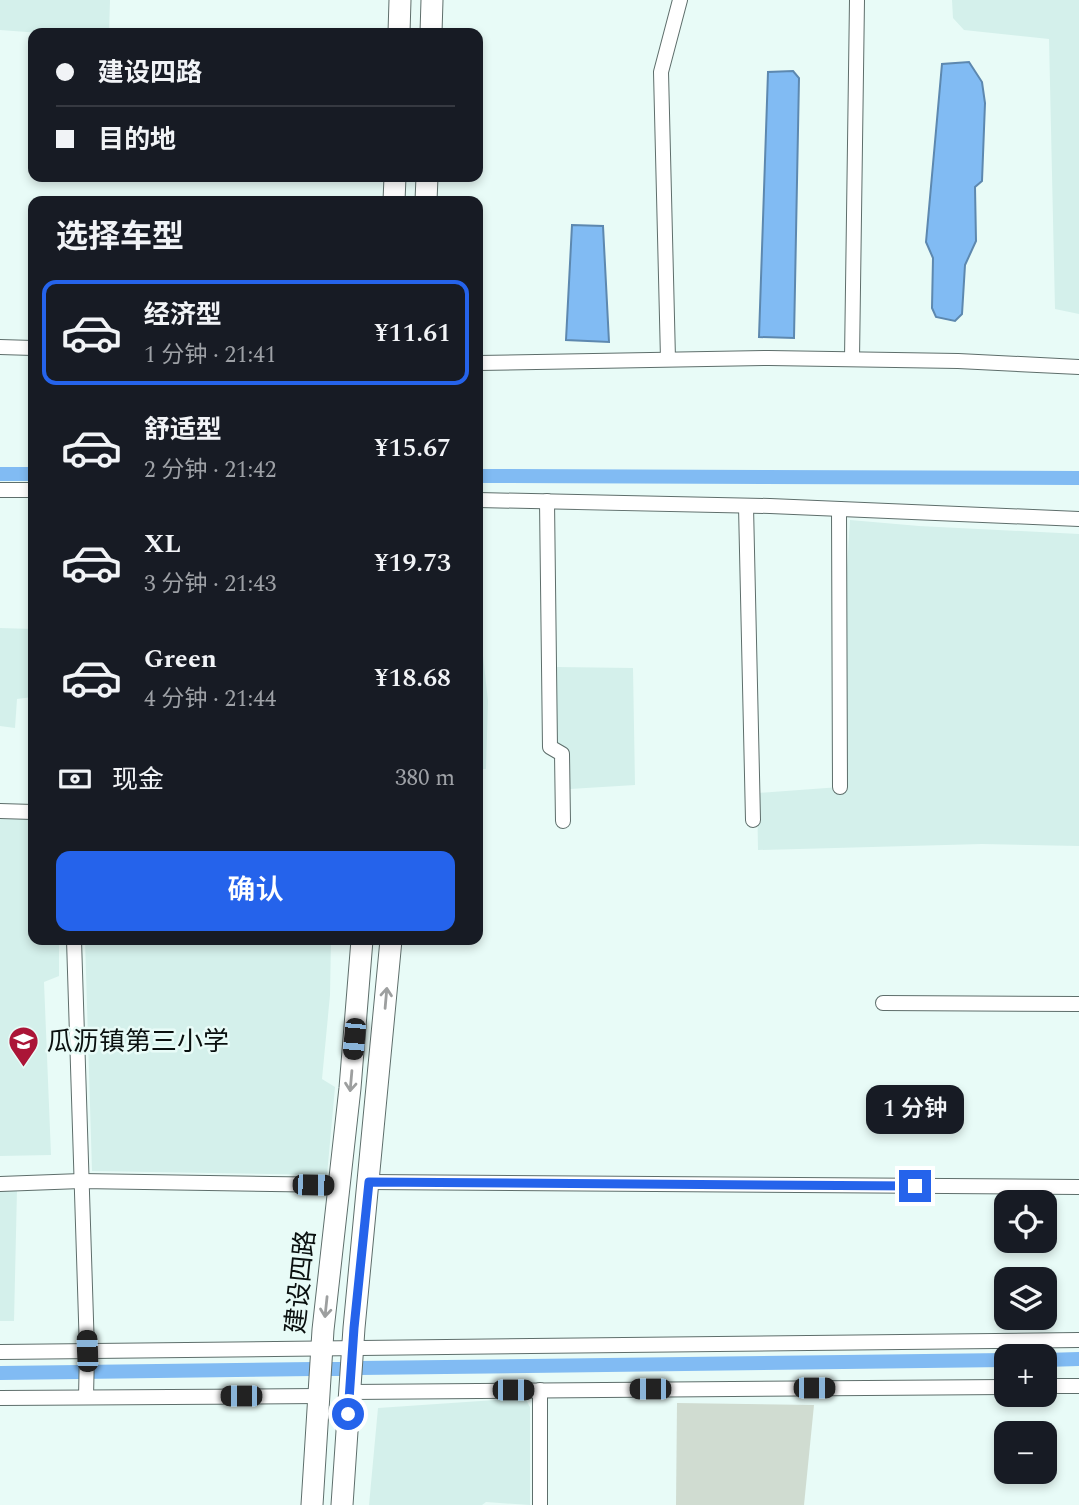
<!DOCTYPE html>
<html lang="zh">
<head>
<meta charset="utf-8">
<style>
	body { margin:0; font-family:Spectral,"Noto Sans SC",serif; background:#242831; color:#f1f3f6; height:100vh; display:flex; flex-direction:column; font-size:26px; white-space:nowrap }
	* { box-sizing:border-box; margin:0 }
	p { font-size:23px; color:#9ea1a6 }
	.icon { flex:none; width:38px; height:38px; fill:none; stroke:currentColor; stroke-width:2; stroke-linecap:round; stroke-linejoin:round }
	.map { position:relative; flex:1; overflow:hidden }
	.details { position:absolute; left:28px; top:196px; width:455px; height:749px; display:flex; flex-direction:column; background:#171b24; border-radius:14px; box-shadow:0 4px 10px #0003 }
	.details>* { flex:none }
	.top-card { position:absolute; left:28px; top:28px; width:455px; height:154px; border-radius:14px; box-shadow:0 4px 10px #0003; display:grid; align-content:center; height:154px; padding:0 28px; background:#171b24 }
	.buttons { position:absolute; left:994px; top:1190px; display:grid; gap:14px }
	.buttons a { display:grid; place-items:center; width:63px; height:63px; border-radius:14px; background:#171b24; box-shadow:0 4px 10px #0003; font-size:35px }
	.end { position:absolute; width:32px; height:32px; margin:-16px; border:9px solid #2563eb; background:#fff; box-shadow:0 0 0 4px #fff }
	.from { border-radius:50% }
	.bubble { position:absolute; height:49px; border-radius:14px; background:#171b24; box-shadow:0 4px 10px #0003; font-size:23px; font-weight:600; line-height:49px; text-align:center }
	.car { position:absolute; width:21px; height:42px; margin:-21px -10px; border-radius:9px; box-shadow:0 0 5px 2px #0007; background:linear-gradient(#222 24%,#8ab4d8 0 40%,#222 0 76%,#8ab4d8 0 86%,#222 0) }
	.top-card b { display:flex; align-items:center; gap:24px; height:66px; font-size:26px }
	.top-card b+b { border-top:2px solid #363941 }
	.top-card i { width:18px; height:18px; background:#f1f3f6 }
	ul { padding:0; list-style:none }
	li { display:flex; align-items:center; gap:21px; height:105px; margin:0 14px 10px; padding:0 14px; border:4px solid transparent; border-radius:14px }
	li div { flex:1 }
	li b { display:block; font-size:26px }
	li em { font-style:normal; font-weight:600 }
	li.on { border-color:#2563eb }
	li>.icon { width:63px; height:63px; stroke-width:1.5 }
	h2 { padding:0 28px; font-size:32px; line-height:84px }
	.pay { display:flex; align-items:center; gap:18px; height:77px; padding:0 28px; font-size:26px }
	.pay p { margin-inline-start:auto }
	.cta { display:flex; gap:14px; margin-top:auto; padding:14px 28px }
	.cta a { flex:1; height:80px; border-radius:14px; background:#2563eb; color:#fff; font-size:28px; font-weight:600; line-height:80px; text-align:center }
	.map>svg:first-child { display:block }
</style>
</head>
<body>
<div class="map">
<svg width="1079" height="1505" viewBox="0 0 1079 1505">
	<rect width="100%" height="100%" fill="#e8fbf7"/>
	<g fill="#d4f0eb">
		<path d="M0 0H110L109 33H40L0 30Z"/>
		<path d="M952 0H1079V314L1055 309 1049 39 964 30 953 18Z"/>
		<path d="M850 520 919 526 1079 534V846L982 844 758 850 757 793 840 787V681Z"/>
		<path d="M0 628 33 629V697L17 699 15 728 0 726Z"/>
		<path d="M483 656 488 701 486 769H478V657Z"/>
		<path d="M557 667 633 668 635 785 570 789 568 754 556 744Z"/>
		<path d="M0 818 33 819V940H59V976L44 982 51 1155 0 1156Z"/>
		<path d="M85 940H331L330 995 322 1079 335 1087 327 1175 92 1171Z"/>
		<path d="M17 1189 14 1321H0V1192Z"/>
		<path d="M525 1398 530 1407V1505L486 1502 482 1505H369L378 1408Z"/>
	</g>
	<g fill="#81bbf3" stroke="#5d88af" stroke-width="2">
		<path d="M969 62 982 82 985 103 982 181 975 187 976 241 965 265 962 314 955 321 936 317 932 308 933 258 926 242 942 64Z"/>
		<path d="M793 71 799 78 794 338 759 337 768 72Z"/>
		<path d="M572 225 603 226 609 342 566 340Z"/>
	</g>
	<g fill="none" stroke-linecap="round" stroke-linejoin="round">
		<g stroke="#81bbf3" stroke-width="14">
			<path d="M0 474H33"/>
			<path d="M478 476 1079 478"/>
			<path d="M1045 1360 1079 1359"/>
			<path d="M359 1368 1006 1360"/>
			<path d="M329 1369H343"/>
			<path d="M0 1373 313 1369"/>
		</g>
	</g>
	<path fill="#d0dcd1" d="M677 1403 814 1405 804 1505H676Z"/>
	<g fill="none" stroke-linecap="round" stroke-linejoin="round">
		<defs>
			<g id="street">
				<path d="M0 347 33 348"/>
				<path d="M668 359 661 72 680 0"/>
				<path d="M852 359 857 0"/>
				<path d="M478 363 769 358 958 361 1079 367"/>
				<path d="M0 490H33"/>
				<path d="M478 500 770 506 1079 519"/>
				<path d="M547 501 550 747 562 754 563 821"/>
				<path d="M746 506 753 820"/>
				<path d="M839 509 840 787"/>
				<path d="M0 811 33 812"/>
				<path d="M74 940 87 1351 86 1397"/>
				<path d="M883 1003 1079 1004"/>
				<path d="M369 1182 1079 1187"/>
				<path d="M0 1184 81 1181 339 1185"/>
				<path d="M0 1352 1079 1340"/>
				<path d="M1045 1386H1079"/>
				<path d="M540 1390V1505"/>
				<path d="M350 1392 1006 1387"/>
				<path d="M0 1398 319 1396"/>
			</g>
			<g id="secondary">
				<path d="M399 33 400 0"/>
				<path d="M431 33 432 0"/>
				<path d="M394 201 395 177"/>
				<path d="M426 201 427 177"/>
				<path d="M312 1505 323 1330 350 1088 362 940"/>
				<path d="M342 1505 354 1328 391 940"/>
			</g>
		</defs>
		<use href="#street" stroke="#5e6e6b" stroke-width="16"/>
		<use href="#secondary" stroke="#5e6e6b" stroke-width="23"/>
		<use href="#street" stroke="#fff" stroke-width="14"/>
		<use href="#secondary" stroke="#fff" stroke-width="21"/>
	</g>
	<defs><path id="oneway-shaft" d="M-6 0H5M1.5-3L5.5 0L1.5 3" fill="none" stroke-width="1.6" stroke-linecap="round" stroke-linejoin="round" transform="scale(1.75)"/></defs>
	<g stroke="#9d9f9f">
		<use href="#oneway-shaft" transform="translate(386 998) rotate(-85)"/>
		<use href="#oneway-shaft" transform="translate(351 1081) rotate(95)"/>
		<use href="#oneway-shaft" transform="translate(326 1307) rotate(96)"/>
	</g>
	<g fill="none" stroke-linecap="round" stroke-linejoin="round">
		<path stroke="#2563eb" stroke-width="9" d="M348 1414 354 1328 369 1182 915 1186"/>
	</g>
	<defs>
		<symbol id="school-pin" viewBox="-11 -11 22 30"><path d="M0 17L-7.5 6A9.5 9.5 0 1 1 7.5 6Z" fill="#ab1537" stroke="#e8fbf7"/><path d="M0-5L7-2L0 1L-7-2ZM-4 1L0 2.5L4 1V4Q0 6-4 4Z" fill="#fff"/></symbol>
	</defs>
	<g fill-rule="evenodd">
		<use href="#school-pin" x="6" y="1024" width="35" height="47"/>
	</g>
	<g text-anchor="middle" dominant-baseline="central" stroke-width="5" stroke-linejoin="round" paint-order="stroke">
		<g font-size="26" fill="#0a100f" stroke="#e8fbf7" text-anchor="start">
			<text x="47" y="1042">瓜沥镇第三小学</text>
		</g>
		<g font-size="26" fill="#0a100f" stroke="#e8fbf7">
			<text transform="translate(301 1282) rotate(-84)">建设四路</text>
		</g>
	</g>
</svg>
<div class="buttons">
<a><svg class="icon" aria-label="locate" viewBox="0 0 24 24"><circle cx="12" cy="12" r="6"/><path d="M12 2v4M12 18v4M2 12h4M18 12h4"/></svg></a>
<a><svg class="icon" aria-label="layers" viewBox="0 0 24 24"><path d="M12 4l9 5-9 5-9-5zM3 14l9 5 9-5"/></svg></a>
<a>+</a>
<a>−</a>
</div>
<i class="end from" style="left:348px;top:1414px"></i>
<i class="end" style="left:915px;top:1186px"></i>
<div class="bubble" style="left:866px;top:1085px;width:98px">1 分钟</div>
<i class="car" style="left:354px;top:1039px;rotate:185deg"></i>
<i class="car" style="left:313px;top:1185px;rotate:91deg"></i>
<i class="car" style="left:87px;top:1351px;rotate:358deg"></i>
<i class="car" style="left:814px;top:1388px;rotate:90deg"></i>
<i class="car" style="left:650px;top:1389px;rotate:270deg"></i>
<i class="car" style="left:513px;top:1390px;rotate:90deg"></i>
<i class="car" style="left:241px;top:1396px;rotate:270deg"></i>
<div class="top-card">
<b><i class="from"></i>建设四路</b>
<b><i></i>目的地</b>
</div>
<section class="details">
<h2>选择车型</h2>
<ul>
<li class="on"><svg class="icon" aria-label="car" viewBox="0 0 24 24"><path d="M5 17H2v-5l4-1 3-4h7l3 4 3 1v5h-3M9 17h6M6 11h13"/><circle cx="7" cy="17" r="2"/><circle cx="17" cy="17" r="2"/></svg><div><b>经济型</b><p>1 分钟 · 21:41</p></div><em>¥11.61</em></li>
<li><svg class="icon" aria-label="car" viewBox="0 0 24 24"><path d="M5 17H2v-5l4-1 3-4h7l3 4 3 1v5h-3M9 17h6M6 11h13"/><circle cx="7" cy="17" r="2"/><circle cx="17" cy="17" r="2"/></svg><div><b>舒适型</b><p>2 分钟 · 21:42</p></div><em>¥15.67</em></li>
<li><svg class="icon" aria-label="car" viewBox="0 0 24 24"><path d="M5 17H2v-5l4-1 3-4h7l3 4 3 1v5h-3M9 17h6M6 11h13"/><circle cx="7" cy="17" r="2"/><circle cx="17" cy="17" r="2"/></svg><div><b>XL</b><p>3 分钟 · 21:43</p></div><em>¥19.73</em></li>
<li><svg class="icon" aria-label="car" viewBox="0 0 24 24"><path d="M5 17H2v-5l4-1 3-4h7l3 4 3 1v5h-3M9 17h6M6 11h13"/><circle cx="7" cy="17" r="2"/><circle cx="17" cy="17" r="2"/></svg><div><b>Green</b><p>4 分钟 · 21:44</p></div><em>¥18.68</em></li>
</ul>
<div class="pay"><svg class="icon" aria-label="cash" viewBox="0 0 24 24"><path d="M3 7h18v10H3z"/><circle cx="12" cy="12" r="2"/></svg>现金<p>380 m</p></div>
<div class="cta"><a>确认</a></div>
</section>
</div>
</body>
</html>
